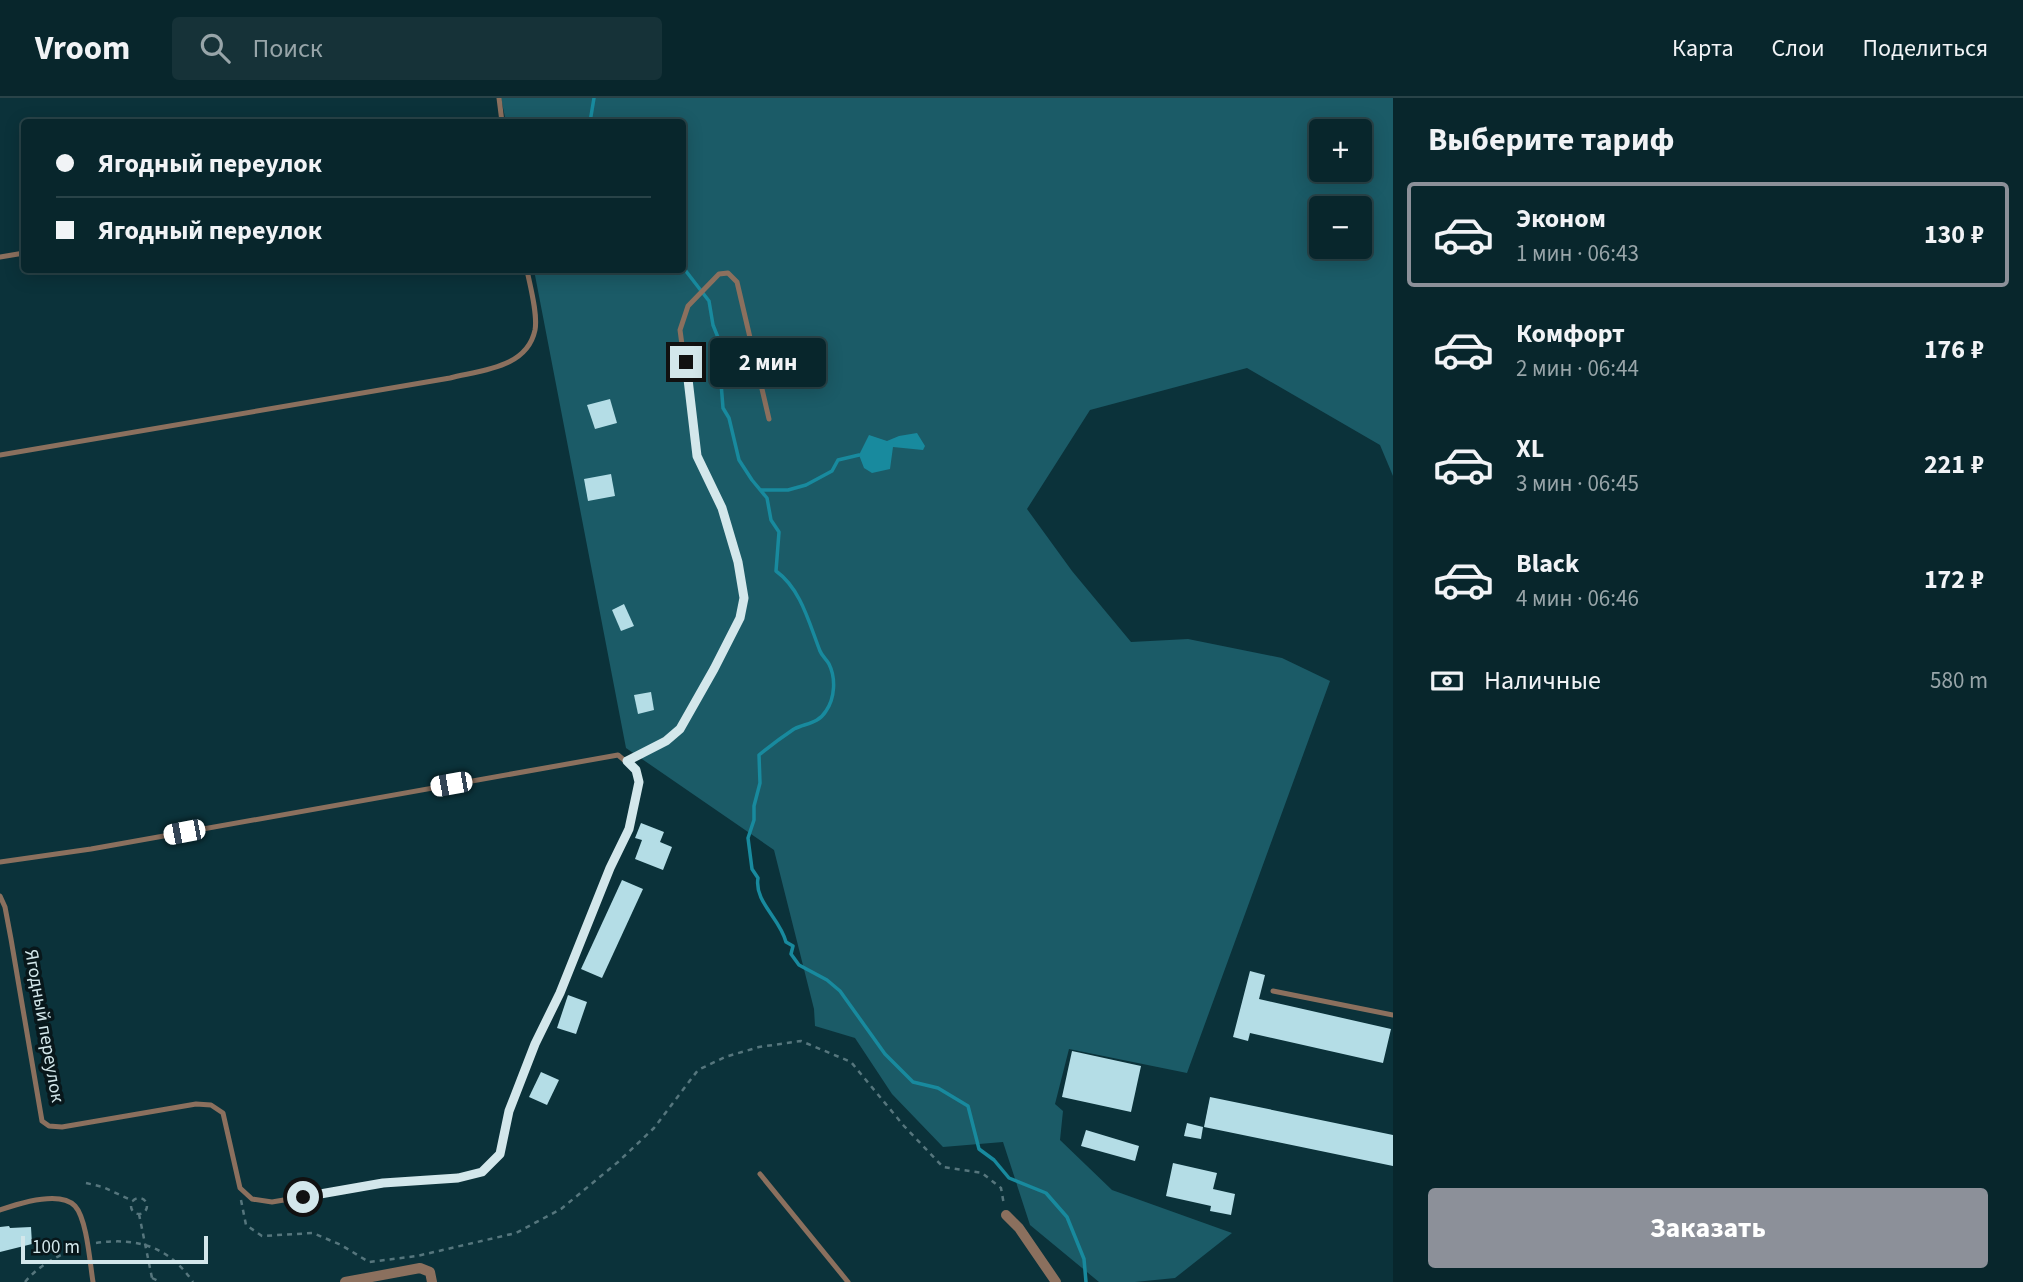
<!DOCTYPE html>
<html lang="ru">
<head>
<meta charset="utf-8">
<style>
	body { margin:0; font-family:"Source Sans 3",sans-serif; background:#163238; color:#f1f3f6; height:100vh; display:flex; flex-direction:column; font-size:26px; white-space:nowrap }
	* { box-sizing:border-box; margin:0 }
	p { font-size:23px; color:#98a5a9 }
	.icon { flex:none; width:38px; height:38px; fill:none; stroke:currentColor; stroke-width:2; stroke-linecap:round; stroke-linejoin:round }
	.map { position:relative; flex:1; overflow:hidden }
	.drawer { display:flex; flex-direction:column; background:#08262c; width:630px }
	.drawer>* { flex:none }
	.hud { position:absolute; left:21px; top:21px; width:665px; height:154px; border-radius:7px; box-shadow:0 4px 18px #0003,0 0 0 2px #294348; display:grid; align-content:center; height:154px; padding:0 35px; background:#08262c }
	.buttons { position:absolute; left:1309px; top:21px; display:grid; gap:14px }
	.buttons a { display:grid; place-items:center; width:63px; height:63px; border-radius:7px; background:#08262c; box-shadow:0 4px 18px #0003,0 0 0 2px #294348; font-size:35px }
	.scale { position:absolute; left:21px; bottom:18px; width:187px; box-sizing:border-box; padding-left:7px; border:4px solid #d3e7eb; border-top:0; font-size:19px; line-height:24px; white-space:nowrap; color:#d3e7eb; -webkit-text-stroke:5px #08171b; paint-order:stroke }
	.end { position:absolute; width:32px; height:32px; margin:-16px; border:9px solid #d3e7eb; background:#111; box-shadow:0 0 0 4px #111 }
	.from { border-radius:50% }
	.bubble { position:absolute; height:49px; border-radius:7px; background:#08262c; box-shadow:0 4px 18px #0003,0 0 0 2px #294348; font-size:23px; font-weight:700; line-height:49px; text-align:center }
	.car { position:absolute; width:21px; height:42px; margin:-21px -10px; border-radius:9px; box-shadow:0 0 5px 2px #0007; background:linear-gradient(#fff 24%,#345 0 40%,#fff 0 76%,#345 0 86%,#fff 0) }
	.hud b { display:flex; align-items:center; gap:24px; height:66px; font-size:26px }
	.hud b+b { border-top:2px solid #294348 }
	.hud i { width:18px; height:18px; background:#f1f3f6 }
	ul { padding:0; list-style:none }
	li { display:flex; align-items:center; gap:21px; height:105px; margin:0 14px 10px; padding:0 21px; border:4px solid transparent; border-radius:7px }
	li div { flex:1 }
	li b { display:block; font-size:26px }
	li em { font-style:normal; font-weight:700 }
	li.on { border-color:#8c9099 }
	li>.icon { width:63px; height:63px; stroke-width:1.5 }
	h2 { padding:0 35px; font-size:32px; line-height:84px }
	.pay { display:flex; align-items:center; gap:18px; height:77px; padding:0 35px; font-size:26px }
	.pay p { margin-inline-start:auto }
	.button { display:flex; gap:14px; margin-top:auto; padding:14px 35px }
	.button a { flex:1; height:80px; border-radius:7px; background:#8c9099; color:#fff; font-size:28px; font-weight:700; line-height:80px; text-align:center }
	header { display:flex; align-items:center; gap:42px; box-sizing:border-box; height:98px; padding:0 35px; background:#08262c; border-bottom:2px solid #294348 }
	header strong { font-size:33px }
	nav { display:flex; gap:38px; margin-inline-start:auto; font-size:24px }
	.search { width:490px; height:63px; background:#163238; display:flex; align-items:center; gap:18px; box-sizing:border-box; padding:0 24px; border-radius:7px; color:#98a5a9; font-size:26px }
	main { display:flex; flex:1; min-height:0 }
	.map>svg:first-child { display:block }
</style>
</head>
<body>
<header>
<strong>Vroom</strong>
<div class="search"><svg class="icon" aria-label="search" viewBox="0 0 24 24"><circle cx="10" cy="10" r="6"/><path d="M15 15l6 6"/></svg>Поиск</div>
<nav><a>Карта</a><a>Слои</a><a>Поделиться</a></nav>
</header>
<main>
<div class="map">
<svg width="1393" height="1184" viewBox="0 0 1393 1184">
	<rect width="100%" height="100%" fill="#0b323a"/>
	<path fill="#1b5b67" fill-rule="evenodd" d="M501 0H1393V378L1380 347 1247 270 1090 312 1027 411 1072 473 1131 544 1188 541 1282 560 1330 583 1187 975 1069 951 1055 1006 1063 1013 1060 1042 1112 1092 1232 1135 1175 1180 1135 1184H1099L1030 1127 1003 1044 943 1049 892 996 855 940 815 928 814 911 774 752 626 650 534 172H682V24H506ZM1321 33H1360V72H1321ZM1321 110H1360V149H1321Z"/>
	<path fill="#188a9e" d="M917 335 925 348 923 352 893 349 890 371 872 375 864 370 859 357 869 337 887 343 899 338Z"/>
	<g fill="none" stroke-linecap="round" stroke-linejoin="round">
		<g stroke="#188a9e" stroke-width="3.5">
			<path d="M590 24 594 0"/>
			<path d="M682 168 709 203 713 227 723 252 720 272 723 310 729 320 739 362 752 382 767 400 771 422 779 434 776 473C801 491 809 525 820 553 822 558 826 561 829 566 836 580 835 600 826 613 818 626 806 625 794 631 782 639 770 648 759 657L760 685 754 708V722L748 740 752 771 758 780C754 804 780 820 786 844L793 848 791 856 799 867 827 882 840 893 885 956 913 984 938 990 968 1008 979 1051 994 1062 1009 1080 1046 1095 1067 1119 1084 1161 1086 1184"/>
			<path d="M761 392H788L806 387 832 373 838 362 859 357"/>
		</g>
	</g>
	<g fill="#b4dde6">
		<path d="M610 301 617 325 595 331 587 307Z"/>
		<path d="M611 376 615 398 588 403 584 381Z"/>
		<path d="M624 506 634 528 621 533 612 512Z"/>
		<path d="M651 594 654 612 638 616 634 597Z"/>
		<path d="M641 725 664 734 660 744 672 749 663 772 635 761 642 742 635 740Z"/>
		<path d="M622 782 643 791 602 880 581 871Z"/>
		<path d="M1250 873 1265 877 1259 901 1391 931 1383 965 1250 935 1248 943 1233 939Z"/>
		<path d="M568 897 587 904 576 936 557 930Z"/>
		<path d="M1072 953 1141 968 1131 1014 1062 999Z"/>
		<path d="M541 974 559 982 547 1007 529 999Z"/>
		<path d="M1210 999 1393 1037V1068L1204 1029Z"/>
		<path d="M1187 1025 1203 1029 1201 1041 1184 1038Z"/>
		<path d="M1086 1032 1139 1048 1135 1063 1081 1048Z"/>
		<path d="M1173 1065 1217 1075 1213 1091 1235 1096 1231 1117 1210 1113 1211 1108 1166 1098Z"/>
		<path d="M9 1128 10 1130 31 1129 32 1146 0 1154V1129Z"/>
	</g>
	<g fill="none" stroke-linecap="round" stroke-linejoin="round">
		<g stroke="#56767d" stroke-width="2.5" stroke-dasharray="5 5" stroke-linecap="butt">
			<path d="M86 1085 103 1089 133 1103"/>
			<circle cx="139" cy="1108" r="8"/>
			<path d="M241 1102 246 1127 262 1138 313 1135 341 1147 369 1164 417 1158 516 1135 561 1111 618 1064 654 1030 698 972 725 959 759 949 801 943 851 964 904 1028 943 1069 982 1075 1001 1090 1004 1107"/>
			<path d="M139 1116 152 1180"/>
			<path d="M96 1145C138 1139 169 1149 193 1184"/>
			<path d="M152 1180 160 1184"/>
			<path d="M25 1184C39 1167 59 1157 79 1149"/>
		</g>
		<g stroke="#8b705e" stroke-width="5">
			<path d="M499 0 502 24"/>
			<path d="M0 159 24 155"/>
			<path d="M0 357 450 280C482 272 527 270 535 232 538 216 530 188 527 172"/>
			<path d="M627 663 666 644 680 631 714 571 740 520 744 500 739 464 722 410 697 358 680 232 688 208 719 176 728 175 737 184 769 321"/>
			<path d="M0 764 91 751 618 657 636 672 639 684 629 731 610 770 560 895 535 946 509 1013 500 1056 492 1066 482 1074 459 1080 383 1085 272 1104 252 1101 240 1090 223 1015 211 1007 196 1006 62 1029 49 1028 42 1023 11 841 5 809 0 798"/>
			<path d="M1273 893 1393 917"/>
			<path d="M760 1076 848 1184"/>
			<path d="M0 1112C17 1106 60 1092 75 1108 87 1121 90 1166 93 1184"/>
		</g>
		<g stroke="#8b705e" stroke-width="10">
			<path d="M1006 1117 1019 1130 1056 1184"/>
			<path d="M345 1184 420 1170 430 1174 432 1184"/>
		</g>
	</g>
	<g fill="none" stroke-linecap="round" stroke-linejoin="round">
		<path stroke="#d3e7eb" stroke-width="9" d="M303 1099 383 1085 458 1080 482 1074 500 1056 509 1013 535 946 560 895 610 770 629 731 639 684 636 672 627 663 666 643 680 631 714 571 740 520 744 500 738 464 722 410 697 358 686 264"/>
	</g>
	<g text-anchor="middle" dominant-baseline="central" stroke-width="7" stroke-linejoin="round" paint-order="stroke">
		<g font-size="19" fill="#d3e7eb" stroke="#08171b">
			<text transform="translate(44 928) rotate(80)">Ягодный переулок</text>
		</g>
	</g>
</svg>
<div class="buttons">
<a>+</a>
<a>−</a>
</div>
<div class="scale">100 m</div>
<i class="end from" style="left:303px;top:1099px"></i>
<i class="end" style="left:686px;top:264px"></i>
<div class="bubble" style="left:710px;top:240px;width:116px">2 мин</div>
<i class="car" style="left:451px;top:686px;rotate:260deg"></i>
<i class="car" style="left:184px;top:734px;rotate:259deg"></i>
<div class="hud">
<b><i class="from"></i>Ягодный переулок</b>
<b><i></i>Ягодный переулок</b>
</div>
</div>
<section class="drawer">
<h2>Выберите тариф</h2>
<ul>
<li class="on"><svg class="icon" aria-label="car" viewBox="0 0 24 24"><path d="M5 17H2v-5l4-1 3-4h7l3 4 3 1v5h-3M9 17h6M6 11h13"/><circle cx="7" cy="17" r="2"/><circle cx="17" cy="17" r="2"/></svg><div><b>Эконом</b><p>1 мин · 06:43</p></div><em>130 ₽</em></li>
<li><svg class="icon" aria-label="car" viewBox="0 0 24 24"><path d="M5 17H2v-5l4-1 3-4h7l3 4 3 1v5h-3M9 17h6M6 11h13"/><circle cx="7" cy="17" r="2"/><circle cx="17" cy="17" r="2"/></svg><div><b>Комфорт</b><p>2 мин · 06:44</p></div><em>176 ₽</em></li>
<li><svg class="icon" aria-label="car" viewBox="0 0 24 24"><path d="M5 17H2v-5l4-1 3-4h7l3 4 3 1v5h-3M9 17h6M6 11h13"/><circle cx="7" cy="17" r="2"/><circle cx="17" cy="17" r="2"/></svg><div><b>XL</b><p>3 мин · 06:45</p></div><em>221 ₽</em></li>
<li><svg class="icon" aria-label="car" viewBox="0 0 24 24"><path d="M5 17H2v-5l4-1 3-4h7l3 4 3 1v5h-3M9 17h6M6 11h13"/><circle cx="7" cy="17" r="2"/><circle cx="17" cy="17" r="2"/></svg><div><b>Black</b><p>4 мин · 06:46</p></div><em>172 ₽</em></li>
</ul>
<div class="pay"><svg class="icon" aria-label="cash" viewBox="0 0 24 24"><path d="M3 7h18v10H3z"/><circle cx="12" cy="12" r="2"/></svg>Наличные<p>580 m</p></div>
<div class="button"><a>Заказать</a></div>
</section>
</main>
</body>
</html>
